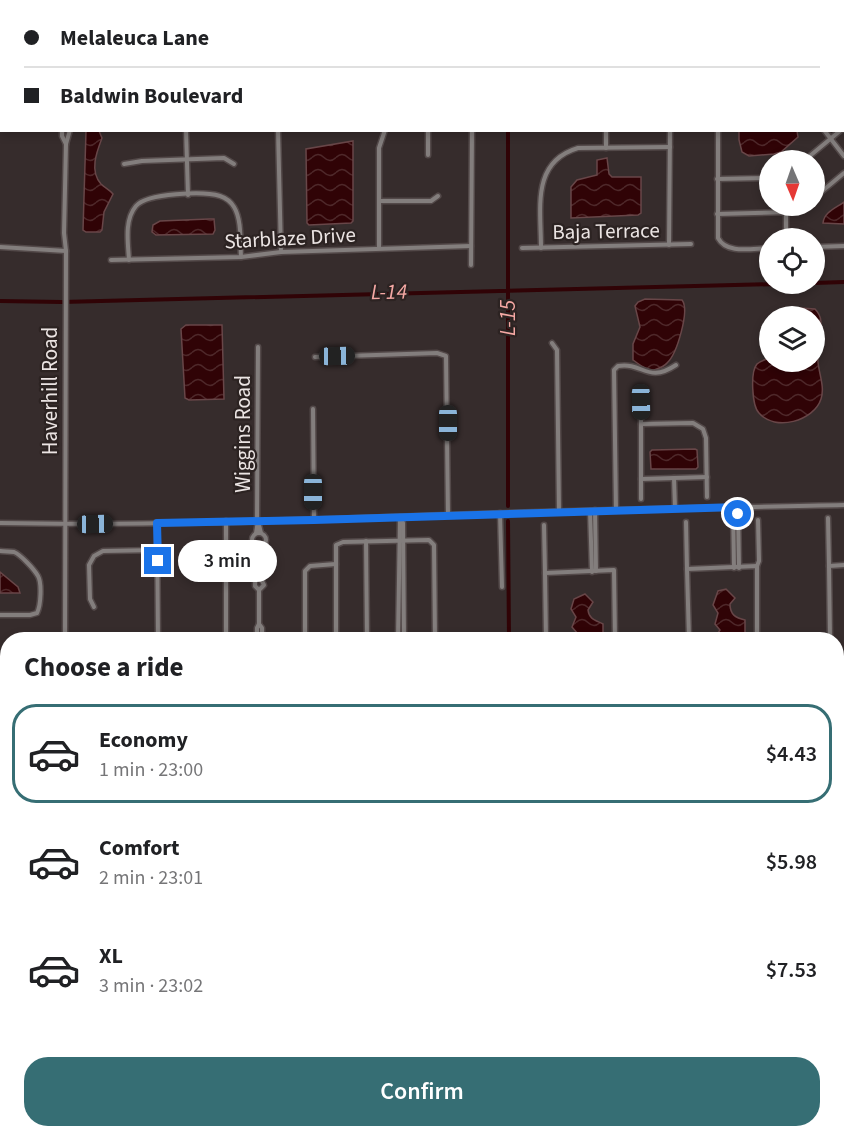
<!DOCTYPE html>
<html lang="en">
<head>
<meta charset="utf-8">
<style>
	body { margin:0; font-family:"Source Sans 3",sans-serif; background:#f2f2f2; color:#202124; height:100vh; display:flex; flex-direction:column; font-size:22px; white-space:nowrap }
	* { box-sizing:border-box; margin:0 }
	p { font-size:20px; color:#757577 }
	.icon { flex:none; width:33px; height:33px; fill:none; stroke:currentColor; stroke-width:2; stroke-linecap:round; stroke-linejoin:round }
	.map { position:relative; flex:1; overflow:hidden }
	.drawer { position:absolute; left:0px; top:632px; width:844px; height:506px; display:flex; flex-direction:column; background:#fff; border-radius:24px 24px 0 0; box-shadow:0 3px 9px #0003 }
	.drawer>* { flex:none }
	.top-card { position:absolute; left:0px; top:0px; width:844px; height:132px; box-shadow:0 3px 9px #0003; display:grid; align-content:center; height:132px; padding:0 24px; background:#fff }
	.needle { width:39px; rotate:178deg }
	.controls { position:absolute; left:759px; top:150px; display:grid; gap:12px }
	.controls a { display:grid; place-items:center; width:66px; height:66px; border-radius:50%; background:#fff; box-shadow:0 3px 9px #0003; font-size:30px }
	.end { position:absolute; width:27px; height:27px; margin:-14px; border:8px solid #1a73e8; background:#fff; box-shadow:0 0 0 3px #fff }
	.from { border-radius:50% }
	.bubble { position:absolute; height:42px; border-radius:21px; background:#fff; box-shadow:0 3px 9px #0003; font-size:20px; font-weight:600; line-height:42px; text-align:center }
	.car { position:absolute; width:18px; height:36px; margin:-18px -9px; border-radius:8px; box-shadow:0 0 4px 2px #0007; background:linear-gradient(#222 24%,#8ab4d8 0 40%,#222 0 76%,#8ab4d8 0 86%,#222 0) }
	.top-card b { display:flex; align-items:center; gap:21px; height:57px; font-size:22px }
	.top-card b+b { border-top:2px solid #e0e0e0 }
	.top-card i { width:15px; height:15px; background:#202124 }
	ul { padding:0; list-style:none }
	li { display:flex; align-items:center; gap:18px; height:99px; margin:0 12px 9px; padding:0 12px; border:3px solid transparent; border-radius:24px }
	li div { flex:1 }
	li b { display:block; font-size:22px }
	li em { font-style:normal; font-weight:600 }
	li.selected { border-color:#366e74 }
	li>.icon { width:54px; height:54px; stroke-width:1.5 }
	h2 { padding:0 24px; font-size:27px; line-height:72px }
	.action { display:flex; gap:12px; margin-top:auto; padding:12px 24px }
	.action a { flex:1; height:69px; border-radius:24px; background:#366e74; color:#fff; font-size:24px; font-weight:600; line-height:69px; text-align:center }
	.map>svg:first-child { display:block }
</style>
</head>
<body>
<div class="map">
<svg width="844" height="1136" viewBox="0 0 844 1136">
	<defs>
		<pattern id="water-waves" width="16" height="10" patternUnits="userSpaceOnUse" patternTransform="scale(1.5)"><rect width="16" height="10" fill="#300306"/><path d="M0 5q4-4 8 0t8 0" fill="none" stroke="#4e282a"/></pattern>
	</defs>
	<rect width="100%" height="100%" fill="#362c2c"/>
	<g fill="url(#water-waves)" stroke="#684648" stroke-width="1.5">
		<path d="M86 131H99L102 138C97 151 89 171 101 184 105 188 109 189 113 194L104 212 102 230 100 232H86L83 230Z"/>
		<path d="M739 131H797L798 137 781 152 774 154 749 156 742 152 739 140Z"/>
		<path d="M353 141V221L351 223 309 225 307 223 306 149Z"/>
		<path d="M607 158 609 174 612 177H641V213L638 215 571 218V187L577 180 597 175V160Z"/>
		<path d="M844 202V224L823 223C824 212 836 208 844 202Z"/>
		<path d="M209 219H214L215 230 213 234 156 235 152 232 153 225 160 221Z"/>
		<path d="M645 299 682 300C690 310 677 354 667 363 665 366 657 369 654 370 646 371 639 364 633 360V344L640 327 635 306 638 302Z"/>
		<path d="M800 308 815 309C827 321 817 333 817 348 817 353 818 357 818 362 819 374 825 387 821 399 814 421 775 432 759 413 752 406 750 372 757 364 760 361 765 360 769 358L770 362H814V316H795Z"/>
		<path d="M186 325H222L224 399 189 400 185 398 181 329Z"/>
		<path d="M695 449 697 450 698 467 696 469H651L650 452 652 450Z"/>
		<path d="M0 572 18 587 20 593H0Z"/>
		<path d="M726 589 735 598 730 604C730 615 736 618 745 620V636L714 639 720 630 715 624 718 613 713 605 718 591Z"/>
		<path d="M585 594 593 602 588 610C589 619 595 620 603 624V639H575L578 634 572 627 576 617 571 609 574 599Z"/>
	</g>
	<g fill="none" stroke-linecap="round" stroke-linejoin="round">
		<g stroke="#300306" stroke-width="4">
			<path d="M508 2V0"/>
			<path d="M814 283 844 282"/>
			<path d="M0 301 62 302 778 284"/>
			<path d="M508 506V130"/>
			<path d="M508 521 509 639"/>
			<path d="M837 719 844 718"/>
			<path d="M0 738H8"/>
			<path d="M0 1065H8"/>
			<path d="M513 1130V1136"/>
			<path d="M14 1136V1130"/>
		</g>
		<defs>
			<g id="minor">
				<path d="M474 0V2"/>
				<path d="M558 0H647"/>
				<path d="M720 0 721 2"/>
				<path d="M132 1 134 0"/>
				<path d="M63 2V0"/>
				<path d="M73 2V0"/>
				<path d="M196 2V0"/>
				<path d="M336 2V0"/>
				<path d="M830 2V0"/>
				<path d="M843 32H844"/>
				<path d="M843 68 844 69"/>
				<path d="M843 129 844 128"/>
				<path d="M62 130V136L66 144"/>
				<path d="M186 130 188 195"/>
				<path d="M278 130 281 252"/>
				<path d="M606 130V148"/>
				<path d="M718 130V238C727 255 753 248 770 248"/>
				<path d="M824 130 844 156"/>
				<path d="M428 155V130"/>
				<path d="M805 160 841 130"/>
				<path d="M124 164 142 161 224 158 234 164"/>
				<path d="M717 179 770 178"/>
				<path d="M814 198 844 173"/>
				<path d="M380 201H431L438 196"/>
				<path d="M786 212V238"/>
				<path d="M717 214 792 212 806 206"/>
				<path d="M669 245 670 130"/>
				<path d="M0 247 66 251"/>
				<path d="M814 247 844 246"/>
				<path d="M379 248V148L385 130"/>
				<path d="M522 248 691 244"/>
				<path d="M541 248C541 208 531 162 578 148L670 147"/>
				<path d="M111 260 241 257 281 252 471 246"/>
				<path d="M129 260C128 243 124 220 136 206 147 193 204 191 220 196 226 198 231 202 234 207 242 220 240 242 241 257"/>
				<path d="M471 265 472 130"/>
				<path d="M552 343 557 350 559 512"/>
				<path d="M315 357 437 353 446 356 448 515"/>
				<path d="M641 402V499"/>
				<path d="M313 409 314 520"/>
				<path d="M641 424 693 423 703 429 706 438 707 497"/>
				<path d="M674 478 675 508"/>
				<path d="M641 479 707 477"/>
				<path d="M738 507 739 568"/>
				<path d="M733 508 734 568"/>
				<path d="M595 510 596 571"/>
				<path d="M616 510 614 370 618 366C644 362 647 384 676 365"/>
				<path d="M590 511 592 572"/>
				<path d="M500 513 502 587"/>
				<path d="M400 517 403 523 404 639"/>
				<path d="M828 518 829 566"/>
				<path d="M226 521V639"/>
				<path d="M257 521 258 347"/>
				<path d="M686 522 687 569"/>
				<path d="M0 523C150 526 300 520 449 515 581 510 712 508 844 505"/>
				<path d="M157 523 158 639"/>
				<path d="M544 525 545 573"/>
				<path d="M256 533 258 521 261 533"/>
				<circle cx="259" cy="540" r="7"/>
				<path d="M366 541 367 639"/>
				<path d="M256 546 255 586 259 590V624L257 628V639"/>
				<path d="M0 551C4 552 10 551 14 552 21 555 34 569 38 576 42 583 41 605 37 613L30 615H0"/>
				<path d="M757 566 759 561 758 520"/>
				<path d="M259 590 264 585 262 581 261 546"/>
				<path d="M94 607 90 599 89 565 94 556 103 551 158 550"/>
				<path d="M259 624 262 628V639"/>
				<path d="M65 639 66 251 64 233 66 144 70 130"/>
				<path d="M305 639V571L310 566 336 564"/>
				<path d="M336 639V545L343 542 429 540 434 545 435 639"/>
				<path d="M398 639 400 518"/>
				<path d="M546 639 545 573 614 570 615 639"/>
				<path d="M689 639 687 569 757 566V639"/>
				<path d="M830 639 829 566 844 565"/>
				<path d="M837 683 844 684"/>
				<path d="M0 765 8 763"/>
				<path d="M837 777H844"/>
				<path d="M0 829 8 830"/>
				<path d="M837 845 844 841"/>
				<path d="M837 850 844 846"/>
				<path d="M0 868H8"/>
				<path d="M0 905H8"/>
				<path d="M0 941 8 942"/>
				<path d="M0 964H8"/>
				<path d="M837 981 844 974"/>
				<path d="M837 1032H844"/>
				<path d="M66 1130V1136"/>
				<path d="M150 1130 151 1136"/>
				<path d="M155 1130V1136"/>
				<path d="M263 1130V1136"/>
				<path d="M538 1130V1136"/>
				<path d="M573 1130H591"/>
				<path d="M605 1130 608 1136"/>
				<path d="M652 1130 653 1136"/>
				<path d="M668 1130V1136"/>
				<path d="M731 1130V1136"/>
				<path d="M119 1136V1130"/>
				<path d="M193 1136 194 1130"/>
				<path d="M213 1136V1130"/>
				<path d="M218 1136V1130"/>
				<path d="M636 1136V1130"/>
			</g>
		</defs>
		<use href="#minor" stroke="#534949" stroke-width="7"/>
		<use href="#minor" stroke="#837e7d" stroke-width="4"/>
	</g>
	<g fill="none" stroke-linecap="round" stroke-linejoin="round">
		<path stroke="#1a73e8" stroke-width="8" d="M158 561 157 523 314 520 738 507V514"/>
	</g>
	<g text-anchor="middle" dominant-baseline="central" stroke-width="4.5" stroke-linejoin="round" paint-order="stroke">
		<g font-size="21" fill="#ebe4e3" stroke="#2c2322">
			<text transform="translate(606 231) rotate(-1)">Baja Terrace</text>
			<text transform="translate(290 238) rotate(-3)">Starblaze Drive</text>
			<text transform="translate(50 391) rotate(-90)">Haverhill Road</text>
			<text transform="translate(243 434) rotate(-90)">Wiggins Road</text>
		</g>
		<g font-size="22" font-style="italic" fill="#f5a8a4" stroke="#2c2322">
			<text transform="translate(389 292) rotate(-1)">L-14</text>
			<text transform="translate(508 318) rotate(-90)">L-15</text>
		</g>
	</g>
</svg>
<div class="controls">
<a><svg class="needle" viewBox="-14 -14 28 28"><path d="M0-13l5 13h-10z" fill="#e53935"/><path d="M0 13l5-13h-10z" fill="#757577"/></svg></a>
<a><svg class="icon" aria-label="locate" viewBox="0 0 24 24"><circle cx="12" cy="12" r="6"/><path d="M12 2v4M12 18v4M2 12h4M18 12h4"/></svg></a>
<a><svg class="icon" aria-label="layers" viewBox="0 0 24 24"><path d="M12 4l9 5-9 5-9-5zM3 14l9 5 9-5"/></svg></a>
</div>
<i class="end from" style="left:738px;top:514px"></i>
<i class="end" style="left:158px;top:561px"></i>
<div class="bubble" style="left:178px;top:540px;width:99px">3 min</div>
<i class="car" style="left:337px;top:356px;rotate:89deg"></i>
<i class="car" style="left:641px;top:402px;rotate:179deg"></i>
<i class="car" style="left:448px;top:423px;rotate:180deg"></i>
<i class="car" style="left:313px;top:492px;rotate:180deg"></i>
<i class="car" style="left:95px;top:524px;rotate:89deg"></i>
<div class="top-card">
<b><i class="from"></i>Melaleuca Lane</b>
<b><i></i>Baldwin Boulevard</b>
</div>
<section class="drawer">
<h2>Choose a ride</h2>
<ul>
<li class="selected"><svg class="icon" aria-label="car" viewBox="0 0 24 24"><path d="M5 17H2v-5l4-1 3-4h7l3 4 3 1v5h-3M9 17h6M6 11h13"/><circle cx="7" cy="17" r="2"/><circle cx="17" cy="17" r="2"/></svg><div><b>Economy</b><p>1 min · 23:00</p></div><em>$4.43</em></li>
<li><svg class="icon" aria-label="car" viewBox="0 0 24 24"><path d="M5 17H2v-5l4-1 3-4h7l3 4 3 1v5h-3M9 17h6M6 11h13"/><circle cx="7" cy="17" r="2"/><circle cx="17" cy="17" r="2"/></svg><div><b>Comfort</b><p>2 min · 23:01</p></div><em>$5.98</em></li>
<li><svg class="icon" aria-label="car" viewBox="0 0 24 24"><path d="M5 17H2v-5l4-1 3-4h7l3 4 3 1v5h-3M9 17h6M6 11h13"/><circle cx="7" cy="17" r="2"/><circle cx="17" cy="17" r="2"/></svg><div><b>XL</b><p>3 min · 23:02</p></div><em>$7.53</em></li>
</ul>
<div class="action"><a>Confirm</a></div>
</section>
</div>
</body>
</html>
